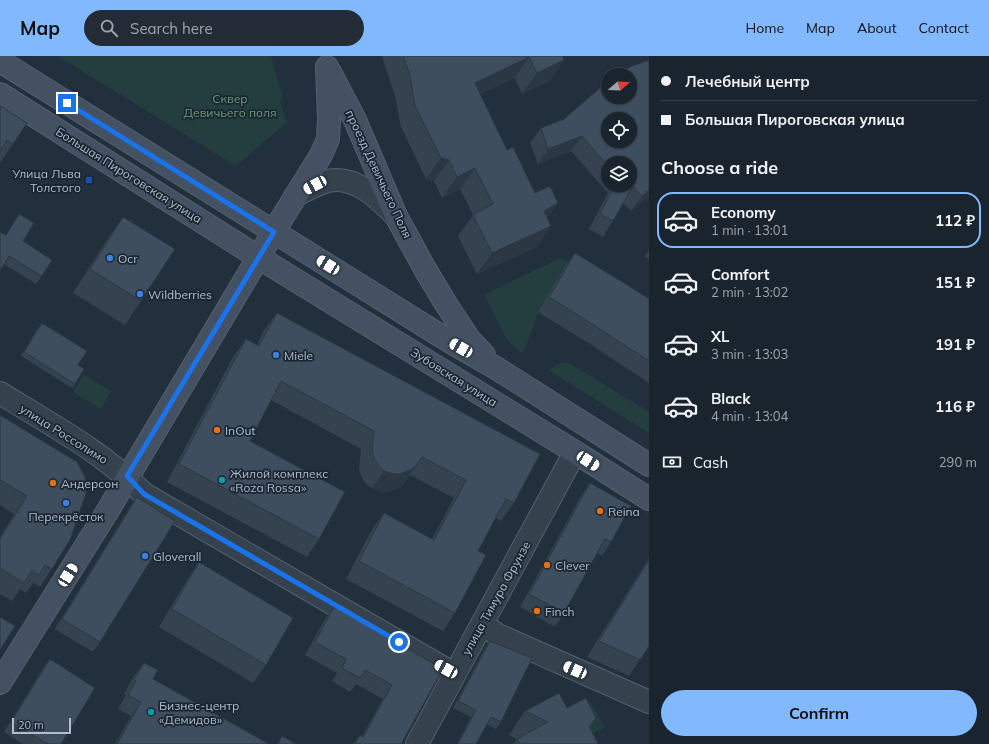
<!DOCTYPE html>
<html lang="en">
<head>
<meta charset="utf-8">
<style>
	body { margin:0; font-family:Mulish,sans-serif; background:#232c36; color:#f1f3f6; height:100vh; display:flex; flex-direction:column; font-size:15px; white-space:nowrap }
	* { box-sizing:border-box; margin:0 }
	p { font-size:13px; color:#9fa4aa }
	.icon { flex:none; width:22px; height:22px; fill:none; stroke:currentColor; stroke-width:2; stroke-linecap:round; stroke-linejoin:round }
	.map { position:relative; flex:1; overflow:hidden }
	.details { display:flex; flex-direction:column; background:#1a242e; width:340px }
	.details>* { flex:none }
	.guide { display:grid; align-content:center; height:88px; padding:0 12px; background:#1a242e }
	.needle { width:26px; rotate:71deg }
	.fabs { position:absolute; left:601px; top:12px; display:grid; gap:8px }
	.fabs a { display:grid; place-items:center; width:36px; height:36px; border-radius:50%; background:#1a242e; box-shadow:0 1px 3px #0004,0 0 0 1px #38414a; font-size:20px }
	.scale { position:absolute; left:12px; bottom:10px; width:59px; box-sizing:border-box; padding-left:4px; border:2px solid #b2bcca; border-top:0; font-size:11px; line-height:14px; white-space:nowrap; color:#b2bcca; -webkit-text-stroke:3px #1b2633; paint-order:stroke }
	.end { position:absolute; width:18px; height:18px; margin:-9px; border:5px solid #1a73e8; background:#fff; box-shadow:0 0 0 2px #fff }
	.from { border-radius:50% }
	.car { position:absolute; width:12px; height:24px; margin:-12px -6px; border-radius:5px; box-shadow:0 0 3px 1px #0007; background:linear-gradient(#fff 24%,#345 0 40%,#fff 0 76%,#345 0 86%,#fff 0) }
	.guide b { display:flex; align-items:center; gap:14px; height:38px; font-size:15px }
	.guide b+b { border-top:1px solid #38414a }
	.guide i { width:10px; height:10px; background:#f1f3f6 }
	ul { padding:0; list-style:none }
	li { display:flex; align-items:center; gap:12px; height:56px; margin:0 8px 6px; padding:0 4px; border:2px solid transparent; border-radius:16px }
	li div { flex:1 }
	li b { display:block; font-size:15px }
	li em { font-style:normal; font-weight:700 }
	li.selected { border-color:#82b9fe }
	li>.icon { width:36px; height:36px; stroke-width:1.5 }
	h2 { padding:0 12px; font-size:18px; line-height:48px }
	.pay { display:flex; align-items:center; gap:10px; height:44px; padding:0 12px; font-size:15px }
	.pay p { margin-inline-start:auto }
	.button { display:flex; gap:8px; margin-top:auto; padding:8px 12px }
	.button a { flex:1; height:46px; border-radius:24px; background:#82b9fe; color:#111; font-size:16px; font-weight:700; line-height:46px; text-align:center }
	header { display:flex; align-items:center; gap:24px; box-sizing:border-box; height:56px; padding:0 20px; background:#82b9fe; color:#111 }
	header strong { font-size:19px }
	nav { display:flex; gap:22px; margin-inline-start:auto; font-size:14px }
	.search { width:280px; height:36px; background:#232c36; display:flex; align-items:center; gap:10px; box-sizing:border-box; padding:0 14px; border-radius:22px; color:#9fa4aa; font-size:15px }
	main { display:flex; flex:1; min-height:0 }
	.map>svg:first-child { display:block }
</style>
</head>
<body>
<header>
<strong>Map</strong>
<div class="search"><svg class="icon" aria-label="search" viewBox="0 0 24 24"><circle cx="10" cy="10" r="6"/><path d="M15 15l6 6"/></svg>Search here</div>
<nav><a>Home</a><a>Map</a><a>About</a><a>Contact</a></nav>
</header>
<main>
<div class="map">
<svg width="649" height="688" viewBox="0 0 649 688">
	<rect width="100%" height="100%" fill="#22303e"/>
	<g fill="#243e3f">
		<path d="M58 0H271L282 39 280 46 287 66 236 110Z"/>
		<path d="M561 202 567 206 568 207 538 256 525 293 522 297 520 296 507 284 485 241V238Z"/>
		<path d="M564 306 569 307 649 356V377L550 315 554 310Z"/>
		<path d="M84 319 111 335 101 353 73 336Z"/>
		<path d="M590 646 605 671 590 679 576 655Z"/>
	</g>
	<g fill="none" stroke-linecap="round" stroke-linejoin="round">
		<defs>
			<g id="street">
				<path d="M296 139C307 134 316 128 328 125 355 119 378 142 396 160"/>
				<path d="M0 337C50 368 103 396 144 438L454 618"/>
				<path d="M482 569 498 579 649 646"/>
				<path d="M417 688 575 396"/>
			</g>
			<g id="secondary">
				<path d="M0 5 449 285 496 312 649 409"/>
				<path d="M330 16 355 64 396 160 425 213 446 248 469 283 484 299"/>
				<path d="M0 38 258 201 575 396 649 443"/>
				<path d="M0 627 107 456 274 175 321 99 328 83 329 63 327 11"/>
			</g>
		</defs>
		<use href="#street" stroke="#545f6c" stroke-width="24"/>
		<use href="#secondary" stroke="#545f6c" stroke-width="24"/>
		<use href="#street" stroke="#36414e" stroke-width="22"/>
		<use href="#secondary" stroke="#445162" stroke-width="22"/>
	</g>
	<g fill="#354351" fill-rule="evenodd">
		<path d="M382 0H563L550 25 522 38 515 22 480 38 507 94 548 163 537 191 477 218 458 180 473 159 460 133 442 142 434 125 426 123 401 71 395 40Z"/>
		<path d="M649 4V142L648 141 631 155 623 147 613 165 603 181 589 173 608 137 571 95 538 108 530 87 541 72 564 63ZM608 107 630 129H608Z"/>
		<path d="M0 50 13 88 0 107Z"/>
		<path d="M19 158 23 185 42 220 36 228 4 208 6 179Z"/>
		<path d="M123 161 141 245 125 269 73 237 106 185Z"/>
		<path d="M649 195V204L645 200Z"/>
		<path d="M575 197 649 243V327L587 286 538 256 564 212Z"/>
		<path d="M277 257 514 447 501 465 496 462 478 495 455 557 443 575 346 523 371 475 384 457 432 483 454 442 410 419 402 430 388 436H382L372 432 366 428 362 422 359 413 361 393 271 344 250 385 319 483 307 501 167 426 233 301 246 283 257 289 264 274Z"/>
		<path d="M39 270 78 309 75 328 72 332 21 300Z"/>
		<path d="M0 359 52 513 40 531 33 527 26 537 20 533 12 545 0 538V481L14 458 0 449Z"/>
		<path d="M590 427 611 486 602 500 597 497 564 557 555 571 520 551 581 440Z"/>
		<path d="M137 441 100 586 93 596 55 573 130 451Z"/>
		<path d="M649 502V590L629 620 587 601Z"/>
		<path d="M199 506 266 609 253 627 159 571 187 524Z"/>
		<path d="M334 551 443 613 401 688H353L360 679 362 680 383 643 356 628 350 636 332 625 337 617 305 599 324 565Z"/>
		<path d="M490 585 501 666 496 673 487 668 476 688H457L471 661 453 652 485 592Z"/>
		<path d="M50 603 61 688H23L4 676 42 614Z"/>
		<path d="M144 607 153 623 269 688H115L131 660 118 653 126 639 124 638 134 620Z"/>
		<path d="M567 652 596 662 590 671 598 688H513L517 683 509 679 525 655Z"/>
	</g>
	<g fill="#2b3742">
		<path d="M529 1 515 22 460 48 475 27Z"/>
		<path d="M564 4 550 25 522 38 537 17Z"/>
		<path d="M582 80 571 95 538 108 548 93Z"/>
		<path d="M441 102 449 104 434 125 426 123Z"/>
		<path d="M475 112 460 133 442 142 457 121Z"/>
		<path d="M649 134V139L648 141 631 155 642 140Z"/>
		<path d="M558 147 544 168V155Z"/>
		<path d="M551 170 537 191 477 218 492 197Z"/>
		<path d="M414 412 402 430 388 436H382L372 432 384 415Z"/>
	</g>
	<g fill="#3e4e5e" stroke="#2b3742" fill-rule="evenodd">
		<path d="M403 0H563L564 4 537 17 529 1 475 27 507 94 513 91 535 137 550 130 558 147 544 155 551 170 492 197 473 159 493 148 475 112 457 121 449 104 441 102 415 50 410 19Z"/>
		<path d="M649 4V134L642 140 633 130 613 165 600 158 615 129H630V107H608V110L582 80 548 93 541 72 564 63 608 25V41H630V19H615L619 15ZM608 63H630V85H608Z"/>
		<path d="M0 50 27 67 13 88 7 84 0 95Z"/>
		<path d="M19 158 34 167 23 185 52 204 42 220 9 200 0 215V176L6 179Z"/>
		<path d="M123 161 175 193 141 245 90 213Z"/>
		<path d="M575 197 624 227 649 243V305L597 271 549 241Z"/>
		<path d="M277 257 540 398 514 447 506 443 478 495 486 499 455 557 359 505 384 457 434 484 466 424 422 401 414 412 400 418H394L384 415 379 410 375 404 372 395 374 375 281 325 250 385 345 436 319 483 179 408 246 283 259 290Z"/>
		<path d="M42 267 87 295 78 309 84 313 75 328 24 296Z"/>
		<path d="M0 359 77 406 85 421 86 437 70 484 52 513 45 509 39 519 32 514 24 527 0 512V483L27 440 0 424Z"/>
		<path d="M590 427 631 450 611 486 605 483 564 557 529 538Z"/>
		<path d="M137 441 175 465 100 586 62 563Z"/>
		<path d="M649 504V590L640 604 599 585Z"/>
		<path d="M199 506 293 562 266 609 172 553Z"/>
		<path d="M334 551 443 613 401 688H355L360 679 363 681 392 629 365 614 360 622 342 612 346 603 315 586Z"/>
		<path d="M0 561 15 570 0 594Z"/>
		<path d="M490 585 532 602 501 666 491 661 476 688H458L476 654 458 645Z"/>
		<path d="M50 603 95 632 61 688H48L11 666Z"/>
		<path d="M144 607 158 614 153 623 269 688H117L141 646 128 639 136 625 134 624Z"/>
		<path d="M559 637 567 652 586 642 596 662 589 670 598 688H520L517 683 548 666 525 655Z"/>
		<path d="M282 680 296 688H278Z"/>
	</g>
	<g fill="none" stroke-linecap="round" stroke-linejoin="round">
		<path stroke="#1a73e8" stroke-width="5" d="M67 47 274 176 127 420 144 438 399 586"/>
	</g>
	<rect fill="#1a4fb4" stroke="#1b2633" stroke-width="1.5" x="85" y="120" width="8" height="8" rx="2"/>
	<g fill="#3f7fe0" stroke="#1b2633" stroke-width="1.5">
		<circle cx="110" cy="202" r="4"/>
		<circle cx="140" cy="238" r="4"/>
		<circle cx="276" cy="299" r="4"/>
		<circle cx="66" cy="447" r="4"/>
		<circle cx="145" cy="500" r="4"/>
	</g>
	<g fill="#e8710a" stroke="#1b2633" stroke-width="1.5">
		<circle cx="217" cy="374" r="4"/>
		<circle cx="53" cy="427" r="4"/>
		<circle cx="600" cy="455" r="4"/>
		<circle cx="547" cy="509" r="4"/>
		<circle cx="537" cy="555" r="4"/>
	</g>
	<g fill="#0f9aa8" stroke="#1b2633" stroke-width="1.5">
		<circle cx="222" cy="424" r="4"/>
		<circle cx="151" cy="656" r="4"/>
	</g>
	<g text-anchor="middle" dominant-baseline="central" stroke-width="3.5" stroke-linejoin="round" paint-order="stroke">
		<g font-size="12" fill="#679c71" stroke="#1b2633">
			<text x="230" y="42">Сквер<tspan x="230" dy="14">Девичьего поля</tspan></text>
		</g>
		<g font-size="12" fill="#b2bcca" stroke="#1b2633" text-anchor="start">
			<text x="81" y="117" text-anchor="end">Улица Льва<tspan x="81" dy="14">Толстого</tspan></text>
			<text x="118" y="202">Ocr</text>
			<text x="148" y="238">Wildberries</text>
			<text x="284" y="299">Miele</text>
			<text x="225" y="374">InOut</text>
			<text x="230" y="417">Жилой комплекс<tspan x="230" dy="14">«Roza Rossa»</tspan></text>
			<text x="61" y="427">Андерсон</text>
			<text x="608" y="455">Reina</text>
			<text x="66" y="460" text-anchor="middle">Перекрёсток</text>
			<text x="153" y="500">Gloverall</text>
			<text x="555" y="509">Clever</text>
			<text x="545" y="555">Finch</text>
			<text x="159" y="649">Бизнес-центр<tspan x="159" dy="14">«Демидов»</tspan></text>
		</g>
		<g font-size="12" fill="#b2bcca" stroke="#1b2633">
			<text transform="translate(379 118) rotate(65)">проезд Девичьего Поля</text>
			<text transform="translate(129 119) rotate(32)">Большая Пироговская улица</text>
			<text transform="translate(454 321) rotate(32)">Зубовская улица</text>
			<text transform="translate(64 378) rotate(32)">улица Россолимо</text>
			<text transform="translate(496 542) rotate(-61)">улица Тимура Фрунзе</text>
		</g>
	</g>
</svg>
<div class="fabs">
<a><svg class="needle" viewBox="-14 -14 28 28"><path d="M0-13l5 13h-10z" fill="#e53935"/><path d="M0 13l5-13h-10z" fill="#9fa4aa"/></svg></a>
<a><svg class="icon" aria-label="locate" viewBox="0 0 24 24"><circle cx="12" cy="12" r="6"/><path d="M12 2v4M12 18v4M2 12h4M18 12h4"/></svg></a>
<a><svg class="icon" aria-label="layers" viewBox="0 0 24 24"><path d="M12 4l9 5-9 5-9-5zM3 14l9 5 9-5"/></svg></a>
</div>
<div class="scale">20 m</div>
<i class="end from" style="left:399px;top:586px"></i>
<i class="end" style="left:67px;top:47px"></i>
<i class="car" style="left:315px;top:129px;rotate:242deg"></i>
<i class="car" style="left:328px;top:209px;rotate:302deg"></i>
<i class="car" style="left:461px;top:292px;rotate:300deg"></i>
<i class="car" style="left:588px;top:405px;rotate:123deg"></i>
<i class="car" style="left:68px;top:519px;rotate:32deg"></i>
<i class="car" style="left:446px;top:613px;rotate:299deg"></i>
<i class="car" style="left:575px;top:614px;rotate:294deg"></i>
</div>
<section class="details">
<div class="guide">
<b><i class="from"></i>Лечебный центр</b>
<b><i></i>Большая Пироговская улица</b>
</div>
<h2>Choose a ride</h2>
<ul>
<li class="selected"><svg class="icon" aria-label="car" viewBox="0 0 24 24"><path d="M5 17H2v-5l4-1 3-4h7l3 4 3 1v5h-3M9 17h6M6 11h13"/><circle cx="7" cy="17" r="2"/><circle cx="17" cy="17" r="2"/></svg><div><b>Economy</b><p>1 min · 13:01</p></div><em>112 ₽</em></li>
<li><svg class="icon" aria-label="car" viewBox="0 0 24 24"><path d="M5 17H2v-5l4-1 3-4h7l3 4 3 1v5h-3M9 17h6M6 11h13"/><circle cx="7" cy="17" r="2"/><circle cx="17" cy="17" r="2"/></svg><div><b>Comfort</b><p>2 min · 13:02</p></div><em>151 ₽</em></li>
<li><svg class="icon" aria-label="car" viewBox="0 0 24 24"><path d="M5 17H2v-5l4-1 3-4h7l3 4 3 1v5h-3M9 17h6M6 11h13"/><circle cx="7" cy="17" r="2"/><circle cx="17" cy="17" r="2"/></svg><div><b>XL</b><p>3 min · 13:03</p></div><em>191 ₽</em></li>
<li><svg class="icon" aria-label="car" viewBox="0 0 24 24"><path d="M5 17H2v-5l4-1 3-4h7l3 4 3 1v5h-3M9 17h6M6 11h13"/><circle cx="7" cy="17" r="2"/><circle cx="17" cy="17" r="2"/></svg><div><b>Black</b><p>4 min · 13:04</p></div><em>116 ₽</em></li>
</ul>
<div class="pay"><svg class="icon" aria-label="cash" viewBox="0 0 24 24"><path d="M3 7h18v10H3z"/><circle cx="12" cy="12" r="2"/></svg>Cash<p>290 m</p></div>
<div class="button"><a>Confirm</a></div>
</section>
</main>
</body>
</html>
